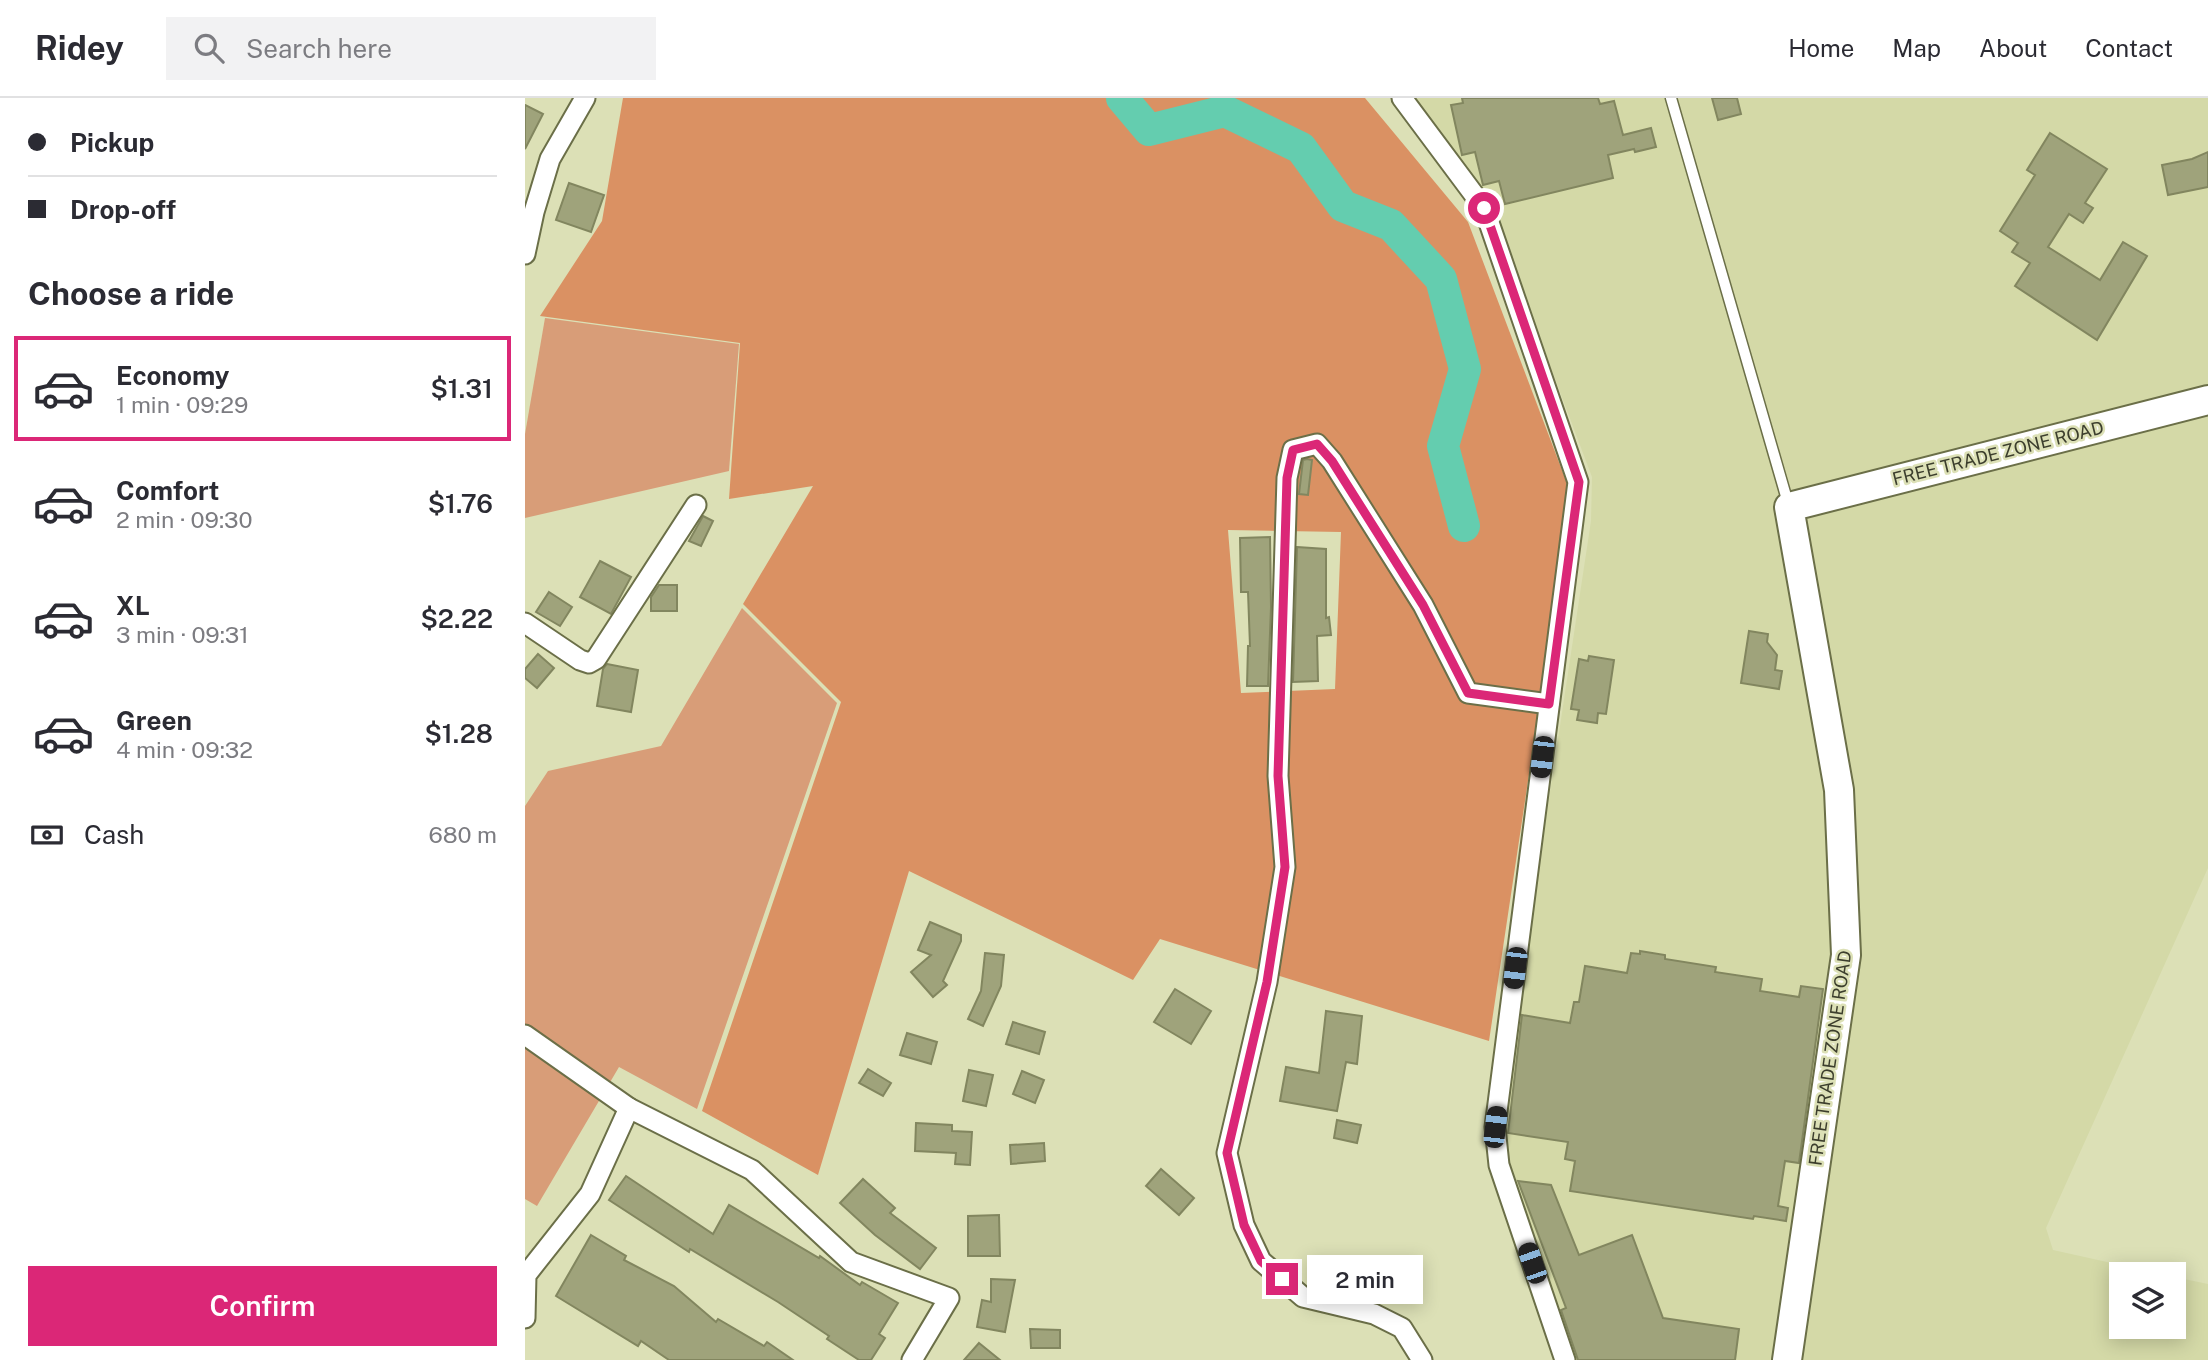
<!DOCTYPE html>
<html lang="en">
<head>
<meta charset="utf-8">
<style>
	body { margin:0; font-family:"Public Sans",sans-serif; background:#f2f2f3; color:#2b2b33; height:100vh; display:flex; flex-direction:column; font-size:26px; white-space:nowrap }
	* { box-sizing:border-box; margin:0 }
	p { font-size:23px; color:#7c7c81 }
	.icon { flex:none; width:38px; height:38px; fill:none; stroke:currentColor; stroke-width:2; stroke-linecap:round; stroke-linejoin:round }
	.map { position:relative; flex:1; overflow:hidden }
	.sheet { display:flex; flex-direction:column; background:#fff; width:525px }
	.sheet>* { flex:none }
	.top-card { display:grid; align-content:center; height:154px; padding:0 28px; background:#fff }
	.tools { position:absolute; left:1584px; top:1164px; display:grid; gap:14px }
	.tools a { display:grid; place-items:center; width:77px; height:77px; border-radius:0px; background:#fff; box-shadow:0 4px 18px #0003; font-size:35px }
	.end { position:absolute; width:32px; height:32px; margin:-16px; border:9px solid #db2777; background:#fff; box-shadow:0 0 0 4px #fff }
	.from { border-radius:50% }
	.bubble { position:absolute; height:49px; border-radius:0px; background:#fff; box-shadow:0 4px 18px #0003; font-size:23px; font-weight:600; line-height:49px; text-align:center }
	.car { position:absolute; width:21px; height:42px; margin:-21px -10px; border-radius:9px; box-shadow:0 0 5px 2px #0007; background:linear-gradient(#222 24%,#8ab4d8 0 40%,#222 0 76%,#8ab4d8 0 86%,#222 0) }
	.top-card b { display:flex; align-items:center; gap:24px; height:66px; font-size:26px }
	.top-card b+b { border-top:2px solid #e1e1e2 }
	.top-card i { width:18px; height:18px; background:#2b2b33 }
	ul { padding:0; list-style:none }
	li { display:flex; align-items:center; gap:21px; height:105px; margin:0 14px 10px; padding:0 14px; border:4px solid transparent; border-radius:0px }
	li div { flex:1 }
	li b { display:block; font-size:26px }
	li em { font-style:normal; font-weight:600 }
	li.current { border-color:#db2777 }
	li>.icon { width:63px; height:63px; stroke-width:1.5 }
	h2 { padding:0 28px; font-size:32px; line-height:84px }
	.pay { display:flex; align-items:center; gap:18px; height:77px; padding:0 28px; font-size:26px }
	.pay p { margin-inline-start:auto }
	.primary-button { display:flex; gap:14px; margin-top:auto; padding:14px 28px }
	.primary-button a { flex:1; height:80px; border-radius:0px; background:#db2777; color:#fff; font-size:28px; font-weight:600; line-height:80px; text-align:center }
	header { display:flex; align-items:center; gap:42px; box-sizing:border-box; height:98px; padding:0 35px; background:#fff; border-bottom:2px solid #e1e1e2 }
	header strong { font-size:33px }
	nav { display:flex; gap:38px; margin-inline-start:auto; font-size:24px }
	.search { width:490px; height:63px; background:#f2f2f3; display:flex; align-items:center; gap:18px; box-sizing:border-box; padding:0 24px; border-radius:0px; color:#7c7c81; font-size:26px }
	main { display:flex; flex:1; min-height:0 }
	.map>svg:first-child { display:block }
</style>
</head>
<body>
<header>
<strong>Ridey</strong>
<div class="search"><svg class="icon" aria-label="search" viewBox="0 0 24 24"><circle cx="10" cy="10" r="6"/><path d="M15 15l6 6"/></svg>Search here</div>
<nav><a>Home</a><a>Map</a><a>About</a><a>Contact</a></nav>
</header>
<main>
<section class="sheet">
<div class="top-card">
<b><i class="from"></i>Pickup</b>
<b><i></i>Drop-off</b>
</div>
<h2>Choose a ride</h2>
<ul>
<li class="current"><svg class="icon" aria-label="car" viewBox="0 0 24 24"><path d="M5 17H2v-5l4-1 3-4h7l3 4 3 1v5h-3M9 17h6M6 11h13"/><circle cx="7" cy="17" r="2"/><circle cx="17" cy="17" r="2"/></svg><div><b>Economy</b><p>1 min · 09:29</p></div><em>$1.31</em></li>
<li><svg class="icon" aria-label="car" viewBox="0 0 24 24"><path d="M5 17H2v-5l4-1 3-4h7l3 4 3 1v5h-3M9 17h6M6 11h13"/><circle cx="7" cy="17" r="2"/><circle cx="17" cy="17" r="2"/></svg><div><b>Comfort</b><p>2 min · 09:30</p></div><em>$1.76</em></li>
<li><svg class="icon" aria-label="car" viewBox="0 0 24 24"><path d="M5 17H2v-5l4-1 3-4h7l3 4 3 1v5h-3M9 17h6M6 11h13"/><circle cx="7" cy="17" r="2"/><circle cx="17" cy="17" r="2"/></svg><div><b>XL</b><p>3 min · 09:31</p></div><em>$2.22</em></li>
<li><svg class="icon" aria-label="car" viewBox="0 0 24 24"><path d="M5 17H2v-5l4-1 3-4h7l3 4 3 1v5h-3M9 17h6M6 11h13"/><circle cx="7" cy="17" r="2"/><circle cx="17" cy="17" r="2"/></svg><div><b>Green</b><p>4 min · 09:32</p></div><em>$1.28</em></li>
</ul>
<div class="pay"><svg class="icon" aria-label="cash" viewBox="0 0 24 24"><path d="M3 7h18v10H3z"/><circle cx="12" cy="12" r="2"/></svg>Cash<p>680 m</p></div>
<div class="primary-button"><a>Confirm</a></div>
</section>
<div class="map">
<svg width="1683" height="1262" viewBox="0 0 1683 1262">
	<rect width="100%" height="100%" fill="#dce0b6"/>
	<path fill="#d4d9a7" d="M870 0H1683V770L1521 1130 1528 1152 1636 1176H1596V1228H1648L1649 1179 1683 1186V1262H1043L973 1062 1007 813 1066 423 1067 379 977 140Z"/>
	<g fill="#d89d78">
		<path d="M20 220 214 246 204 373 0 420V336Z"/>
		<path d="M217 510 312 605 172 1011 94 969 12 1108 0 1101V708L23 673 136 648Z"/>
	</g>
	<path fill="#da9163" fill-rule="evenodd" d="M98 0H840L943 124 1046 396 964 943 635 841 608 882 384 773 293 1077 177 1013 316 604 218 506 288 388 204 401 215 245 15 218 77 123ZM703 432 816 434 810 591 716 595Z"/>
	<g fill="none" stroke-linecap="round" stroke-linejoin="round">
		<path stroke="#64cdaf" stroke-width="32" d="M597 0 624 32 700 13 776 50 818 108 866 127 916 181 940 271 918 348 939 428"/>
	</g>
	<g fill="#9fa37b" stroke="#82865f" stroke-width="2">
		<path d="M937 0H1073L1075 6 1089 3 1098 37 1126 30 1131 49 1110 54 1109 51 1083 57 1088 80 980 106 974 83 958 87 950 54 937 57 926 7 938 5Z"/>
		<path d="M1187 0H1212L1216 16 1193 22Z"/>
		<path d="M0 7 18 16 0 51Z"/>
		<path d="M1525 35 1582 71 1560 105 1568 110 1558 125 1544 116 1523 149 1575 182 1598 144 1622 158 1572 242 1490 188 1505 165 1487 154 1493 145 1475 133 1510 77 1502 72Z"/>
		<path d="M1683 54V89L1643 97 1637 67 1667 61Z"/>
		<path d="M44 85 79 97 66 134 31 122Z"/>
		<path d="M782 361 787 362 783 397 774 396 778 362Z"/>
		<path d="M178 418 188 423 176 448 164 443Z"/>
		<path d="M745 439 746 509 743 588H722L723 548H725L723 494H716L715 440Z"/>
		<path d="M772 449 801 451V520L804 519 806 537 792 538 793 583 768 584Z"/>
		<path d="M75 463 106 479 86 516 55 499Z"/>
		<path d="M134 487H152V513H126V499Z"/>
		<path d="M24 494 47 509 35 528 11 514Z"/>
		<path d="M1224 533 1243 536 1242 544 1252 557 1250 572 1257 573 1254 591 1216 585Z"/>
		<path d="M13 556 29 570 12 590 0 580V571Z"/>
		<path d="M1064 558 1089 562 1081 616 1073 615 1072 625 1052 622 1054 612 1046 611 1054 561 1063 563Z"/>
		<path d="M82 566 113 572 106 614 72 608 78 571Z"/>
		<path d="M405 824 436 837V843L418 883 422 887 408 899 386 874 406 857 393 852Z"/>
		<path d="M1115 853 1140 857V861L1191 869 1190 874 1237 881 1235 893 1274 899 1276 888 1298 891 1274 1065 1260 1063 1253 1108 1263 1110 1261 1123 1229 1118 1228 1121 1045 1093 1050 1063 1040 1061 1043 1044 983 1035 997 917 1045 925 1049 904H1054L1060 868 1102 875 1106 855 1115 856Z"/>
		<path d="M460 855 479 857 476 888 458 928 443 921 456 893Z"/>
		<path d="M650 891 686 913 666 946 629 924Z"/>
		<path d="M801 913 837 918 832 966 821 964 812 1013 755 1003 761 969 794 975Z"/>
		<path d="M488 924 520 934 514 956 481 946Z"/>
		<path d="M382 935 412 944 406 966 375 957Z"/>
		<path d="M343 971 366 985 358 998 334 985Z"/>
		<path d="M444 972 468 977 461 1008 438 1003Z"/>
		<path d="M497 973 519 982 510 1005 488 996Z"/>
		<path d="M812 1022 836 1027 832 1045 809 1040Z"/>
		<path d="M391 1025 427 1027V1033L447 1034 445 1067 430 1066 431 1055 390 1053Z"/>
		<path d="M519 1045 520 1063 486 1066 485 1047Z"/>
		<path d="M636 1071 669 1100 654 1117 621 1088Z"/>
		<path d="M101 1078 188 1136 204 1107 294 1160 295 1158 335 1187 337 1184 373 1205 354 1236 360 1240 346 1262H334L302 1241 304 1238 253 1204 165 1151 164 1154 84 1102Z"/>
		<path d="M338 1081 370 1110 365 1115 411 1150 395 1171 350 1137 315 1105Z"/>
		<path d="M993 1083 1026 1087 1054 1157 1107 1137 1138 1220 1214 1231 1210 1262H1053L1036 1212 1041 1210Z"/>
		<path d="M474 1117 475 1158H443V1118Z"/>
		<path d="M66 1137 101 1158 99 1162 149 1188 191 1224 193 1221 239 1248 242 1244 268 1262H144L116 1243 113 1248 31 1198Z"/>
		<path d="M466 1181 490 1182 480 1234 452 1229 457 1202 466 1204Z"/>
		<path d="M505 1231 535 1232V1250H506Z"/>
		<path d="M454 1245 475 1262H439Z"/>
	</g>
	<g fill="none" stroke-linecap="round" stroke-linejoin="round">
		<defs>
			<path id="lane" d="M1146 0 1263 405"/>
			<g id="street">
				<path d="M877 0 959 110 1053 384 970 1029 974 1067 1040 1262"/>
				<path d="M0 156 9 114 25 61 60 0"/>
				<path d="M0 525 55 562 64 565 71 561 171 407"/>
				<path d="M0 937 104 1010"/>
				<path d="M0 1220 1 1177 65 1096 104 1010 227 1072 326 1164 424 1200 387 1262"/>
				<path d="M897 1262 877 1230 849 1216 778 1199 736 1163 719 1127 702 1055 742 884 760 769 753 678 762 380 768 352 792 346 807 363 898 507 943 595 1024 606"/>
			</g>
			<path id="secondary" d="M1262 1262 1321 857 1314 692 1264 409 1683 302"/>
		</defs>
		<use href="#lane" stroke="#6b6f48" stroke-width="13"/>
		<use href="#street" stroke="#6b6f48" stroke-width="23"/>
		<use href="#secondary" stroke="#6b6f48" stroke-width="32"/>
		<use href="#lane" stroke="#fff" stroke-width="10"/>
		<use href="#street" stroke="#fff" stroke-width="19"/>
		<use href="#secondary" stroke="#fff" stroke-width="28"/>
	</g>
	<g fill="none" stroke-linecap="round" stroke-linejoin="round">
		<path stroke="#db2777" stroke-width="9" d="M757 1181 736 1163 719 1127 702 1055 742 884 760 769 753 678 762 380 768 352 792 346 807 363 898 507 943 595 1024 606 1054 384 959 110"/>
	</g>
	<g text-anchor="middle" dominant-baseline="central" stroke-width="5" stroke-linejoin="round" paint-order="stroke">
		<g font-size="18" fill="#3c3e2d" stroke="#dce0b6">
			<text transform="translate(1473 355) rotate(-14)">FREE TRADE ZONE ROAD</text>
			<text transform="translate(1305 960) rotate(-82)">FREE TRADE ZONE ROAD</text>
		</g>
	</g>
</svg>
<div class="tools">
<a><svg class="icon" aria-label="layers" viewBox="0 0 24 24"><path d="M12 4l9 5-9 5-9-5zM3 14l9 5 9-5"/></svg></a>
</div>
<i class="end from" style="left:959px;top:110px"></i>
<i class="end" style="left:757px;top:1181px"></i>
<div class="bubble" style="left:782px;top:1157px;width:116px">2 min</div>
<i class="car" style="left:1017px;top:659px;rotate:187deg"></i>
<i class="car" style="left:990px;top:870px;rotate:187deg"></i>
<i class="car" style="left:970px;top:1029px;rotate:7deg"></i>
<i class="car" style="left:1007px;top:1165px;rotate:341deg"></i>
</div>
</main>
</body>
</html>
